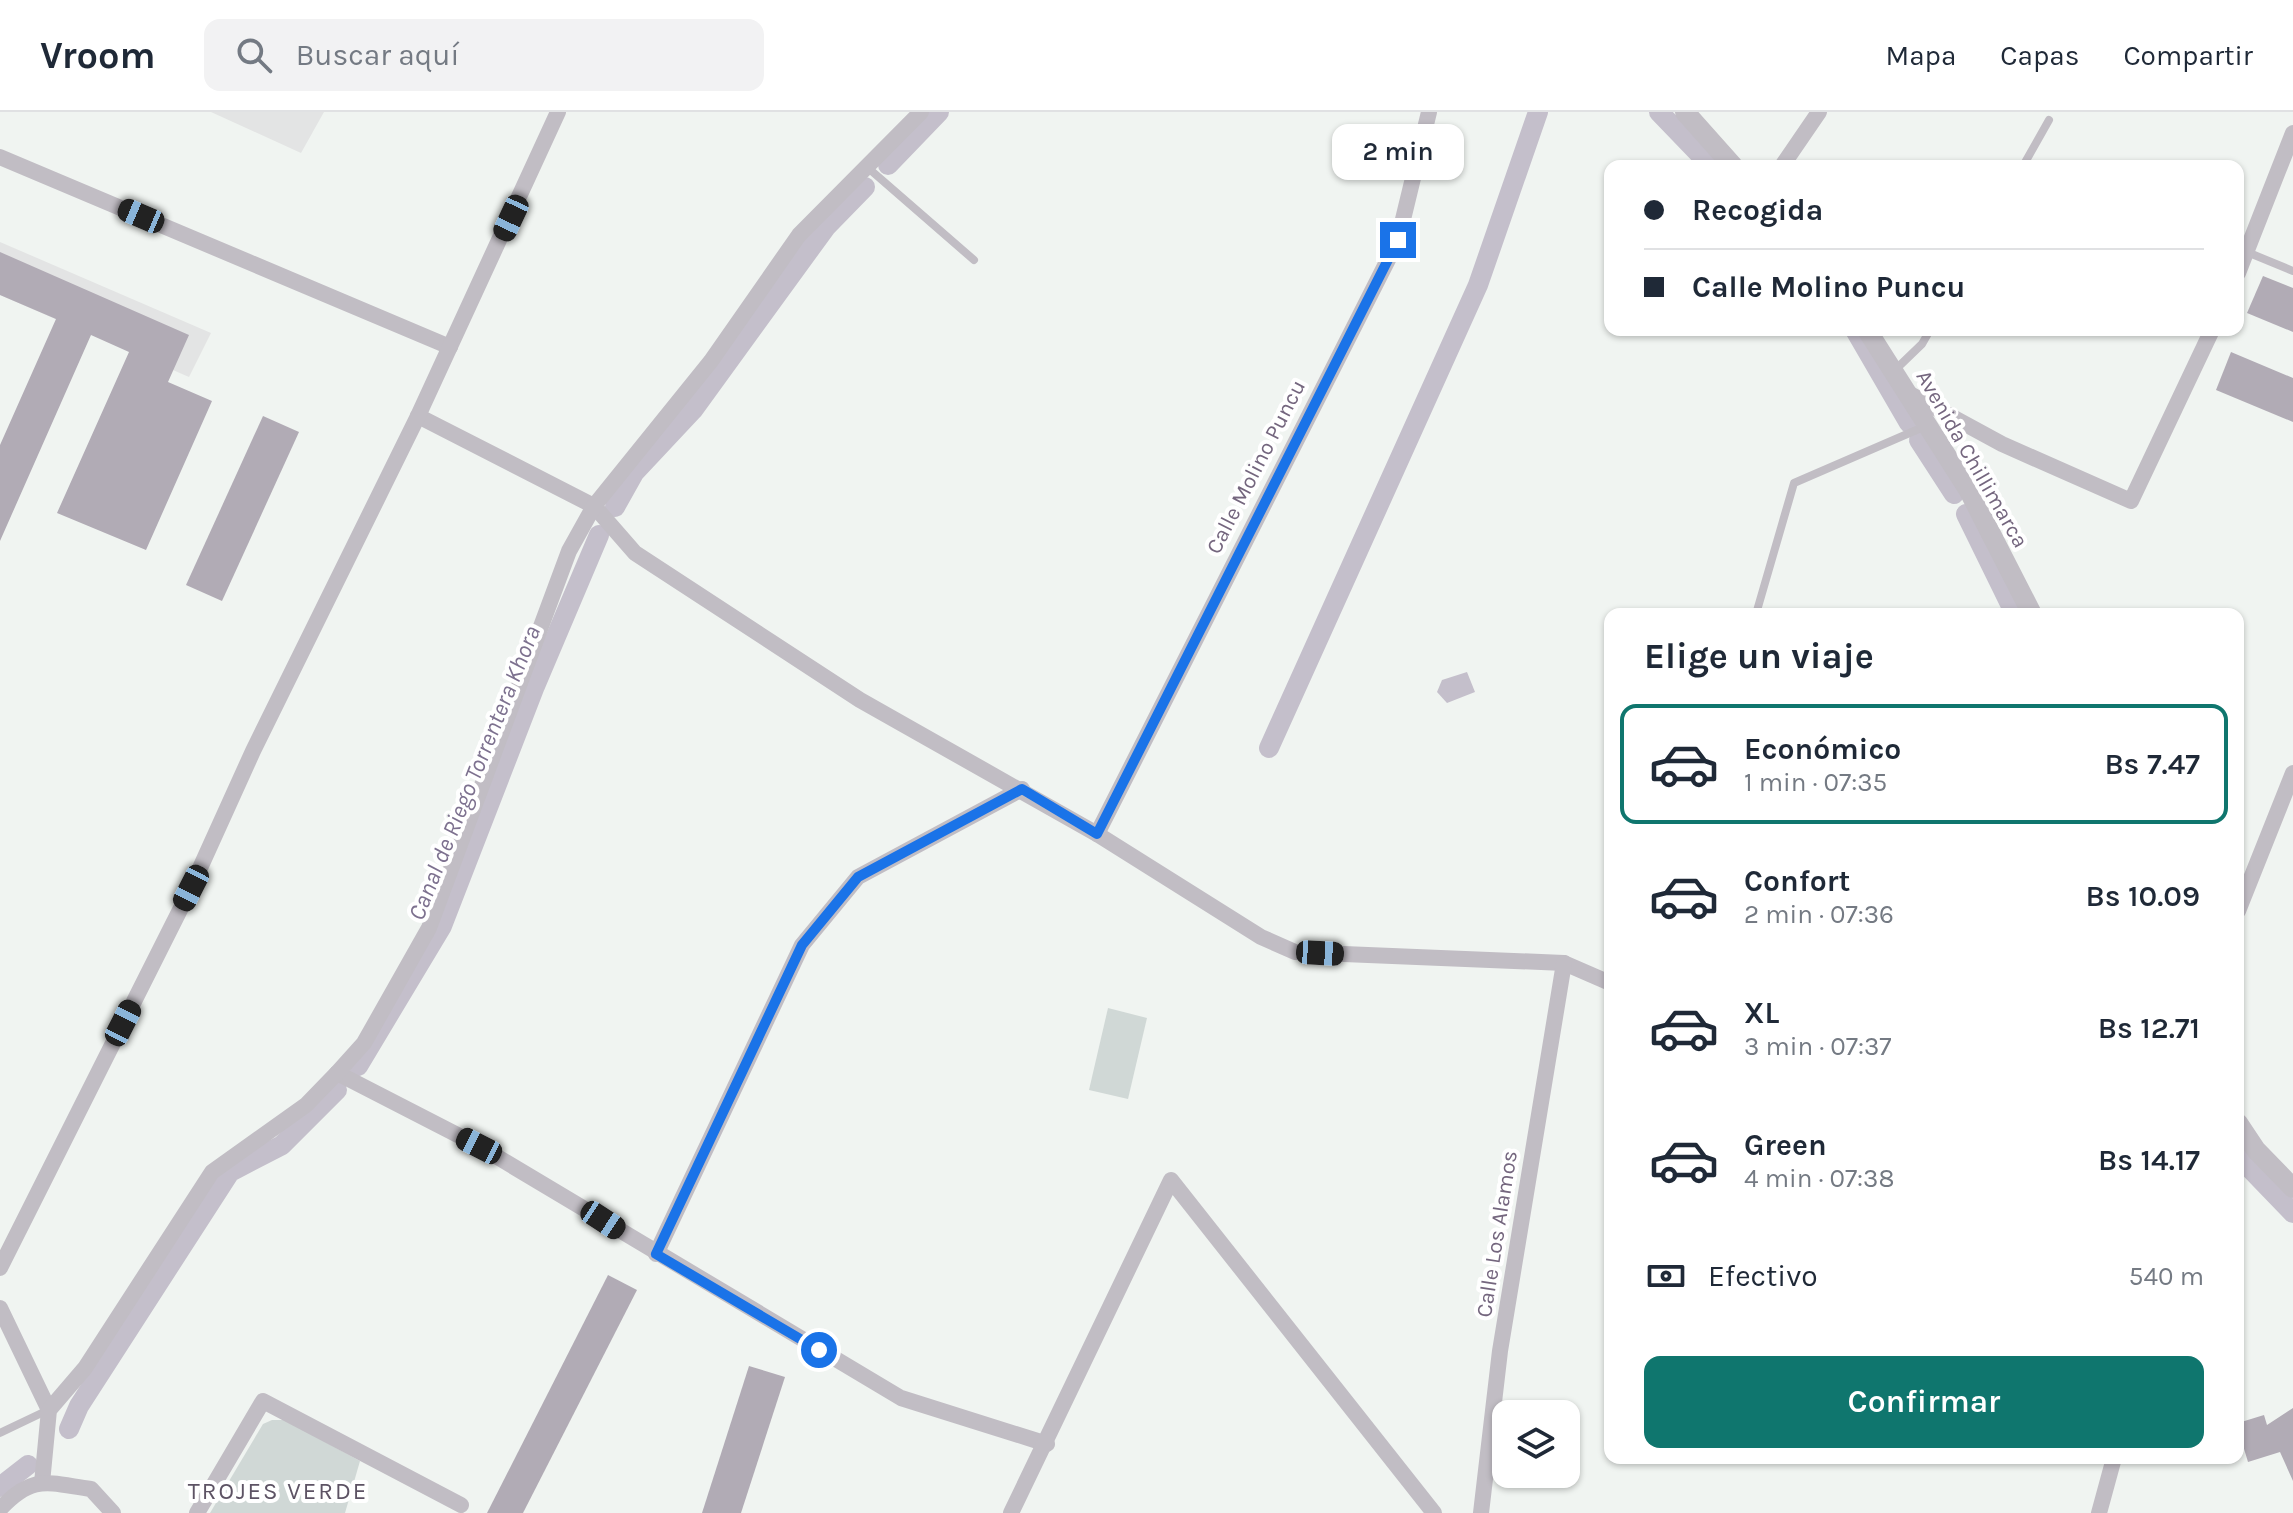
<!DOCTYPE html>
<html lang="es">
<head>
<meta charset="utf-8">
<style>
	body { margin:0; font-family:Karla,sans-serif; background:#f2f2f3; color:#1f2937; height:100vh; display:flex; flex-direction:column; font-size:30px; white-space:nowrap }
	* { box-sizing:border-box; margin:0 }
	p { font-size:26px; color:#747a83 }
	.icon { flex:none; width:44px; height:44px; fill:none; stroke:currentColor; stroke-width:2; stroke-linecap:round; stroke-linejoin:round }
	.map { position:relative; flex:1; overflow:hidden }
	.panel { position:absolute; left:1604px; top:496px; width:640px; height:856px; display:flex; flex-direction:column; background:#fff; border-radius:16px; box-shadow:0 2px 6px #0004 }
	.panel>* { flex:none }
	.guide { position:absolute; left:1604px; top:48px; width:640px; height:176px; border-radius:16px; box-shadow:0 2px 6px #0004; display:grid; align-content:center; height:176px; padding:0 40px; background:#fff }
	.buttons { position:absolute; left:1492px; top:1288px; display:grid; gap:16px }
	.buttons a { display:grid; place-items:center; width:88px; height:88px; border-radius:16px; background:#fff; box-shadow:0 2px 6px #0004; font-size:40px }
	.end { position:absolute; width:36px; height:36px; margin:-18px; border:10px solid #1a73e8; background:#fff; box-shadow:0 0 0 4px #fff }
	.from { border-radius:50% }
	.bubble { position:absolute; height:56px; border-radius:16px; background:#fff; box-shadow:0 2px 6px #0004; font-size:26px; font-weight:600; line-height:56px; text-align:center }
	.car { position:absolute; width:24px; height:48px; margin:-24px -12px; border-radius:10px; box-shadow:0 0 6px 2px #0007; background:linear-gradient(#222 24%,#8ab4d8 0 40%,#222 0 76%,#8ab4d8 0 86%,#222 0) }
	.guide b { display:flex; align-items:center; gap:28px; height:76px; font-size:30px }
	.guide b+b { border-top:2px solid #e0e1e3 }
	.guide i { width:20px; height:20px; background:#1f2937 }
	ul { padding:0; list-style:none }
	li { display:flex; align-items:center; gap:24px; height:120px; margin:0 16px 12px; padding:0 24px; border:4px solid transparent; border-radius:16px }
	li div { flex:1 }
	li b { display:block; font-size:30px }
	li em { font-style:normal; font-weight:600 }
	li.on { border-color:#0f766e }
	li>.icon { width:72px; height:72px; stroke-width:1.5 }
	h2 { padding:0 40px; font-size:36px; line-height:96px }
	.pay { display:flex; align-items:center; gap:20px; height:88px; padding:0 40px; font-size:30px }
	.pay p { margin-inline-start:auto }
	.button { display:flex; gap:16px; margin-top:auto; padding:16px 40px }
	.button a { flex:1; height:92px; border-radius:16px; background:#0f766e; color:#fff; font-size:32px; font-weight:600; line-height:92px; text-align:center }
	header { display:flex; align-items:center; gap:48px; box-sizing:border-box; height:112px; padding:0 40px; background:#fff; border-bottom:2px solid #e0e1e3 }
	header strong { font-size:38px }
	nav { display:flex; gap:44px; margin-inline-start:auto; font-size:28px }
	.search { width:560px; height:72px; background:#f2f2f3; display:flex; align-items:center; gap:20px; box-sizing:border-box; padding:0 28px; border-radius:16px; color:#747a83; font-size:30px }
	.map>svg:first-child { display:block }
</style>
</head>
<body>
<header>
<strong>Vroom</strong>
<div class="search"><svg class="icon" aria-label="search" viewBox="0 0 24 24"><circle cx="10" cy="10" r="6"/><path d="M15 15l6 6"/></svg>Buscar aquí</div>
<nav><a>Mapa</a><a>Capas</a><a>Compartir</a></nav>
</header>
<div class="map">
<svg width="2293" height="1401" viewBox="0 0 2293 1401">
	<rect width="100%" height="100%" fill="#f0f4f1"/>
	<g fill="#e3e4e4">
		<path d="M211 0H324L301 41Z"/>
		<path d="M0 130 211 221 189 265 0 183Z"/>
	</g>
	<g fill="#d0d8d6">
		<path d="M1108 896 1147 906 1128 987 1089 978Z"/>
		<path d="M272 1308H285L360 1349 345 1401H210L263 1312Z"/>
	</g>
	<path fill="#c4bfcb" d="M1467 560 1475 580 1447 591 1437 580 1442 568Z"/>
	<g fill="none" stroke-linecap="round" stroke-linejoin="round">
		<g stroke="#c4bfcb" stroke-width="20">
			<path d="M1659 0 1711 54"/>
			<path d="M888 53 939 0"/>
			<path d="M1855 218 1909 311"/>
			<path d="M1919 328 1954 382"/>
			<path d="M615 395 634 361 693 298 826 115 865 75"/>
			<path d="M1966 402 2015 502"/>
			<path d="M1269 636 1478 173 1538 0"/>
			<path d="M358 954 442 814 535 574 599 423"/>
			<path d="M2238 1044 2293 1101"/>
			<path d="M69 1317 79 1294 230 1060 282 1033 337 978"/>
			<path d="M0 1375 28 1353"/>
		</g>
	</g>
	<g fill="#b1abb5">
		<path d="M0 140 189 223 168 270 212 289 146 438 57 401 129 240 91 223 0 429V333L56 207 0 183Z"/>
		<path d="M2263 164 2293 176V220L2247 201Z"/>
		<path d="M2231 240 2293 266V310L2216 278Z"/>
		<path d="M263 304 299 320 222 489 186 473Z"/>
		<path d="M608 1163 637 1178 523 1401H487Z"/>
		<path d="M749 1254 785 1265 741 1401H702Z"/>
		<path d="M2293 1296V1369L2280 1340 2248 1350 2238 1317V1311L2264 1303 2267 1313Z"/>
	</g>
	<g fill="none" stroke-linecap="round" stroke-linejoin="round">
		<g stroke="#c1bdc4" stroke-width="8">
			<path d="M2023 54 2049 8"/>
			<path d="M867 55 974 148"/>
			<path d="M2247 140 2293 159"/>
			<path d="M1894 259 1922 232 1930 218"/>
			<path d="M1756 502 1794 371 1928 313"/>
			<path d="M0 1321 48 1298"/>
		</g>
		<g stroke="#c1bdc4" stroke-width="16">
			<path d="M0 45 450 235"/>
			<path d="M1782 54 1819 0"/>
			<path d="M2238 161 2293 21"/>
			<path d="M1910 282 2002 332 2131 389 2212 218"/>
			<path d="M418 304 594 394 635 441 860 588 1097 722 1261 825 1295 840 1564 851 1610 871"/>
			<path d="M1097 722 1398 128 1429 0"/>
			<path d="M2238 799 2293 661"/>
			<path d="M337 961 479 1034 901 1286 1047 1332"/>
			<path d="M656 1142 802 833 858 765 1022 677"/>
			<path d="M0 1156 191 776 253 639 418 304 558 0"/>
			<path d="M0 1196 49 1298"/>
			<path d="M42 1371 49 1298 85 1256 212 1060 306 993 337 961 364 931 429 816 569 439 594 394 711 249 799 123 921 0"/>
			<path d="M0 1397C33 1362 47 1371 91 1377L113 1401"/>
			<path d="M197 1401 263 1289 461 1393"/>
			<path d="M1011 1401 1171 1068 1434 1401"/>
			<path d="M1481 1401 1500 1239 1564 851"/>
			<path d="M2099 1401 2114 1346"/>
		</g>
		<g stroke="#c1bdc4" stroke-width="20">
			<path d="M1685 0 1733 54"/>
			<path d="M1867 218 1969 379 2032 502"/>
			<path d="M2238 1011 2256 1038 2293 1076"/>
		</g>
	</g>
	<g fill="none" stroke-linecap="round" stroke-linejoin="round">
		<path stroke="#1a73e8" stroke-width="10" d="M819 1238 656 1142 802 833 858 765 1022 677 1097 722 1398 128"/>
	</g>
	<g text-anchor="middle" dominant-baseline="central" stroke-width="8" stroke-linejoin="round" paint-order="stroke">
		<g font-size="22" fill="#74667e" stroke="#fff">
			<text transform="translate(1972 347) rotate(60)">Avenida Chillimarca</text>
			<text transform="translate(1256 355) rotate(-63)">Calle Molino Puncu</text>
			<text transform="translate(1497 1122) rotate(-81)">Calle Los Alamos</text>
		</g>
		<g font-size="24" font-style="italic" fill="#7d718f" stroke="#fff">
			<text transform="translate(474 661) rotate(-68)">Canal de Riego Torrentera Khora</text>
		</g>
		<g font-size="24" letter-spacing="2" fill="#5d5364" stroke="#fff">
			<text x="278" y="1379">TROJES VERDE</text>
		</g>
	</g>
</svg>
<div class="buttons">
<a><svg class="icon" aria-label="layers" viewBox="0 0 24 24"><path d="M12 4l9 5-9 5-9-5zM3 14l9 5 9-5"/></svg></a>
</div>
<i class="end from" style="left:819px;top:1238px"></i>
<i class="end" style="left:1398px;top:128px"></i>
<div class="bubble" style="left:1332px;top:12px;width:132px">2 min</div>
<i class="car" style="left:141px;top:104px;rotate:293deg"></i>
<i class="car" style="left:511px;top:106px;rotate:205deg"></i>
<i class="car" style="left:191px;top:776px;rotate:207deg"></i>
<i class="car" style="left:1320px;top:841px;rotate:93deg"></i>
<i class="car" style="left:123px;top:911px;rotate:27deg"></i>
<i class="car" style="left:479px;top:1034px;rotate:297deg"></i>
<i class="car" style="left:603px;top:1108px;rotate:123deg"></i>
<div class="guide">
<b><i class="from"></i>Recogida</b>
<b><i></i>Calle Molino Puncu</b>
</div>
<section class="panel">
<h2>Elige un viaje</h2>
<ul>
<li class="on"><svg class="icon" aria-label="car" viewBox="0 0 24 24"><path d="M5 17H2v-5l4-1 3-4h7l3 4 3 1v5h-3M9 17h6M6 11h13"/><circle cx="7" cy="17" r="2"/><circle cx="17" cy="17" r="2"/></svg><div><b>Económico</b><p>1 min · 07:35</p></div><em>Bs 7.47</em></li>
<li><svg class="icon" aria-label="car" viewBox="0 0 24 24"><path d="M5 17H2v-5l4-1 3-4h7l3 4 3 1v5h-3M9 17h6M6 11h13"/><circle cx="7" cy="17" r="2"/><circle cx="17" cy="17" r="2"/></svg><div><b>Confort</b><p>2 min · 07:36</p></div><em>Bs 10.09</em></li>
<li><svg class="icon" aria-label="car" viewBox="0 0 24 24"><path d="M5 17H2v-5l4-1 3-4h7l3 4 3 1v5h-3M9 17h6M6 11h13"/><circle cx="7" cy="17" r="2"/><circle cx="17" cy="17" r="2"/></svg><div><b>XL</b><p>3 min · 07:37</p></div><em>Bs 12.71</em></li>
<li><svg class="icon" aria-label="car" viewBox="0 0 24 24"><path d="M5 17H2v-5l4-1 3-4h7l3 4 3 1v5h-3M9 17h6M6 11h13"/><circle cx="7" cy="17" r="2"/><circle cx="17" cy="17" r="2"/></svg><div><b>Green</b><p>4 min · 07:38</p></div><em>Bs 14.17</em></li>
</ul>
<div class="pay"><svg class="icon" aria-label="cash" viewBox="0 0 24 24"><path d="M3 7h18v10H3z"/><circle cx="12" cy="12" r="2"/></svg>Efectivo<p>540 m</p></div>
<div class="button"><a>Confirmar</a></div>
</section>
</div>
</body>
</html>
